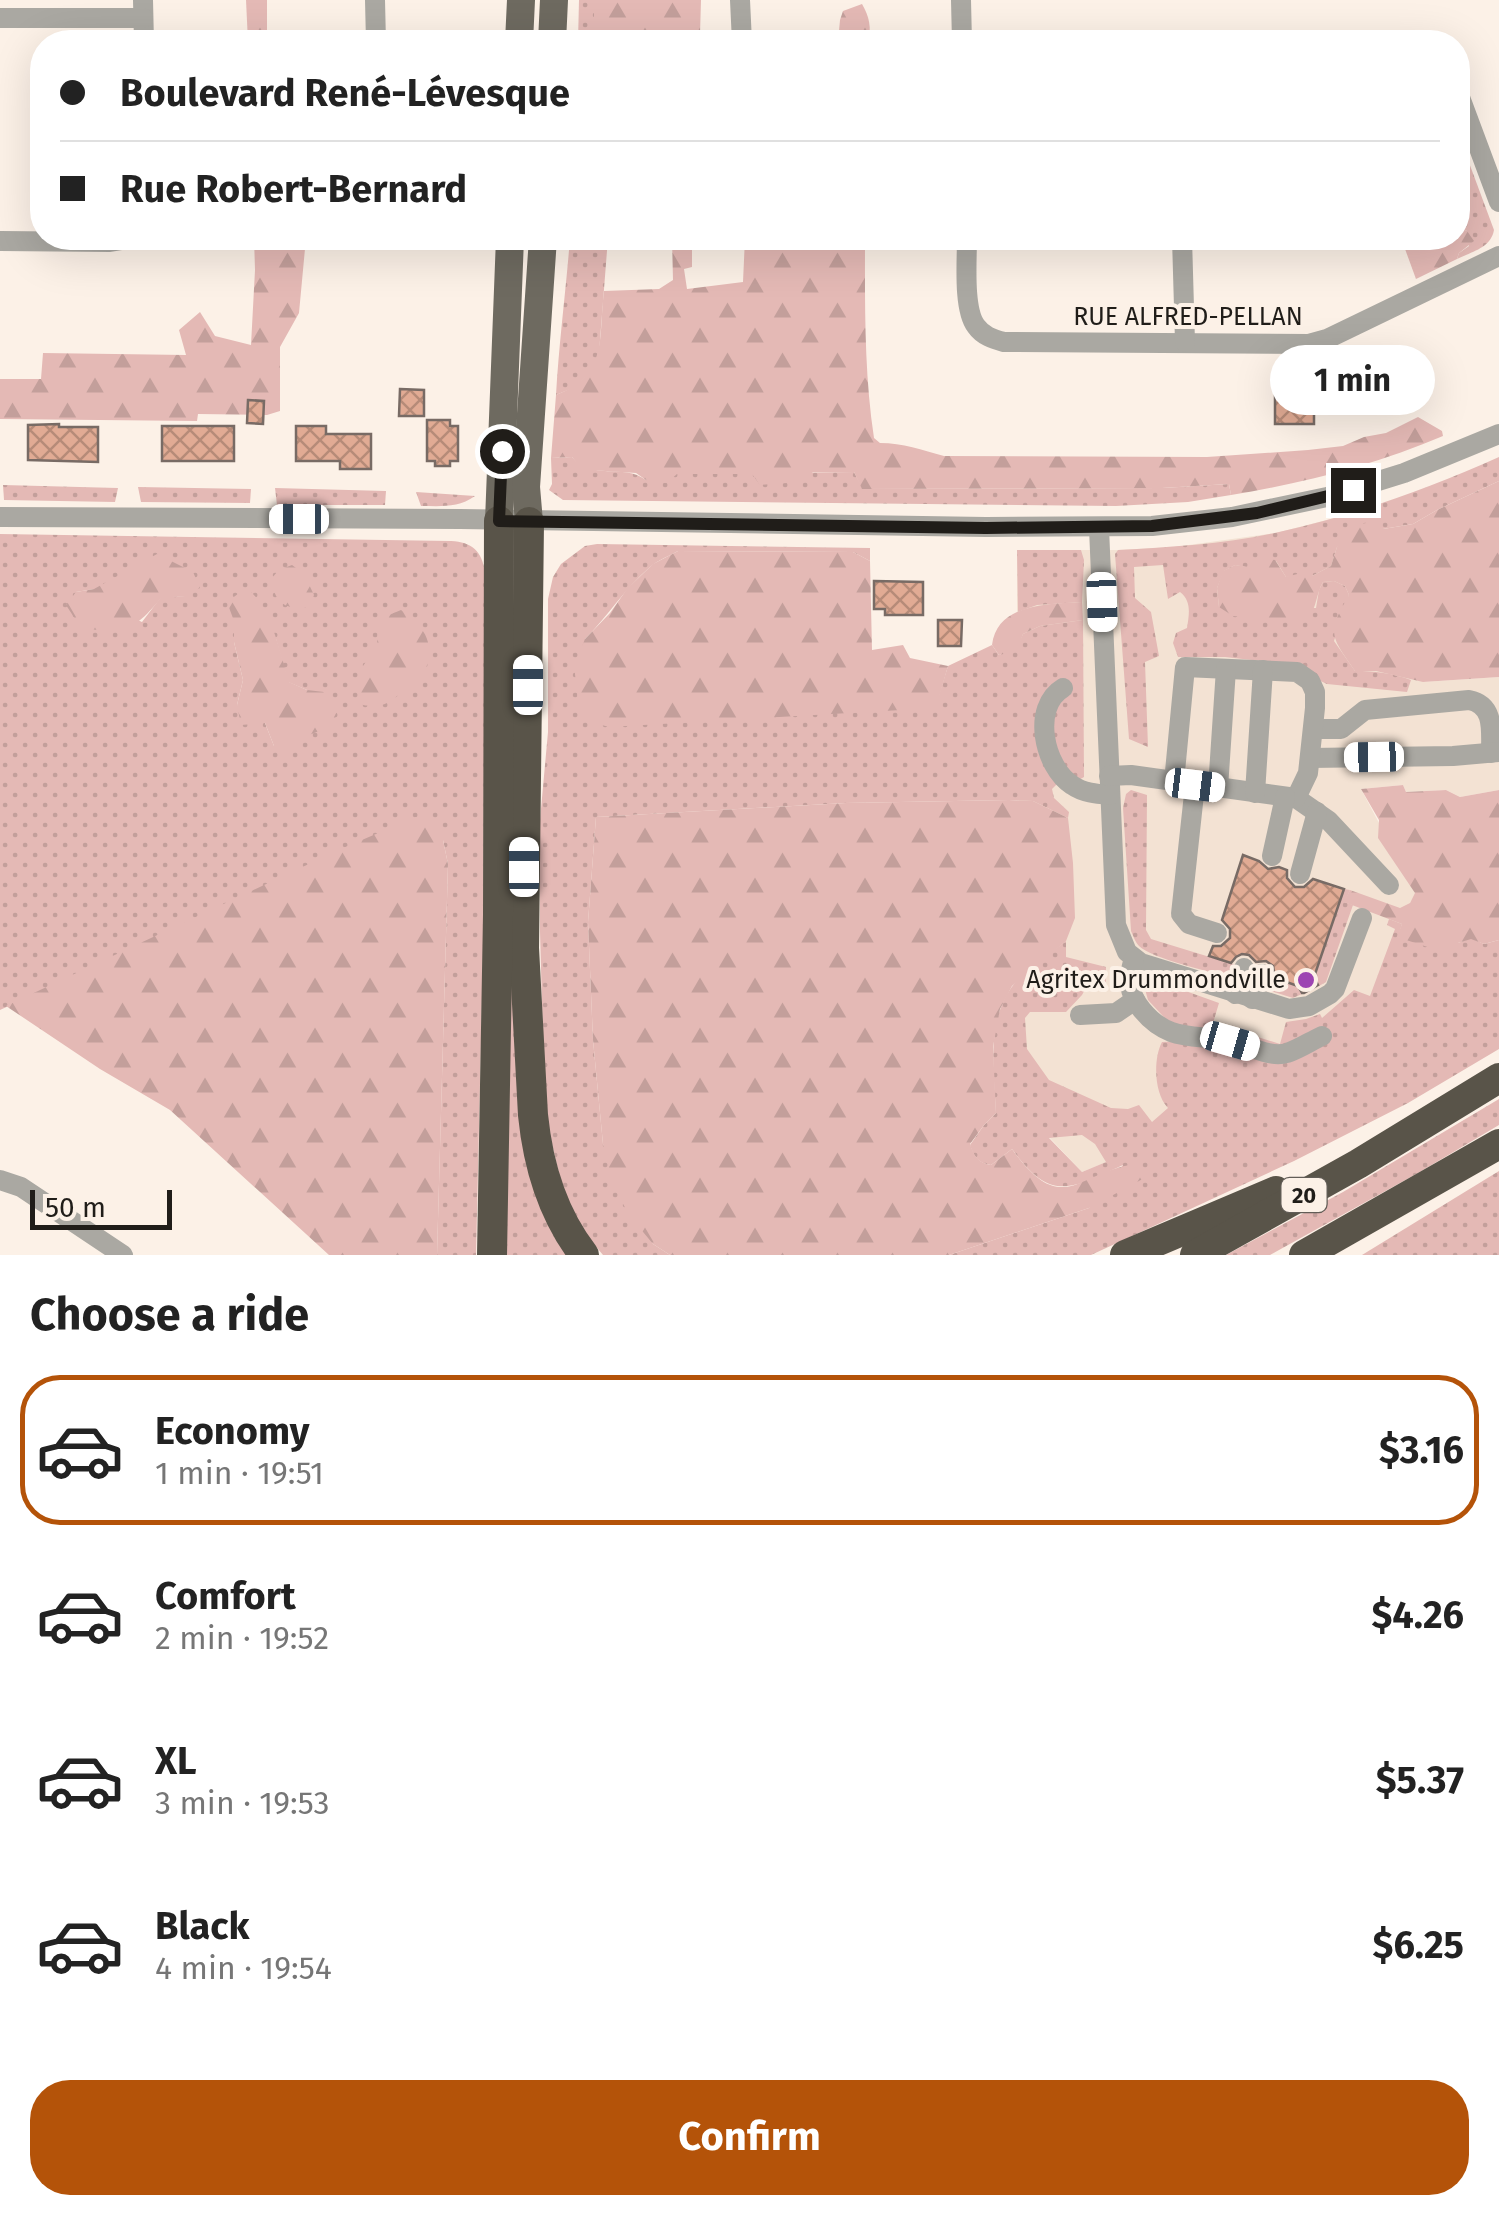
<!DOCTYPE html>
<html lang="en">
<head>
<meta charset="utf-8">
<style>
	body { margin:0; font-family:"Fira Sans",sans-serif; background:#f6f6f6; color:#222; height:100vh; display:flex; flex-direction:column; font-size:38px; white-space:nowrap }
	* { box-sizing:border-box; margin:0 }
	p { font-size:32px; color:#767676 }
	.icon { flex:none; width:55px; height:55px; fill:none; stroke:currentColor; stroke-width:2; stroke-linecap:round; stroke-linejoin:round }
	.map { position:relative; height:1255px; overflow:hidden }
	.details { display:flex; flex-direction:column; background:#fff; flex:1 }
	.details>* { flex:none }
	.hud { position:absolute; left:30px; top:30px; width:1440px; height:220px; border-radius:40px; box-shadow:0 10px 40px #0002; display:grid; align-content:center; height:220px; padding:0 30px; background:#fff }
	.scale { position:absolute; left:30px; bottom:25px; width:142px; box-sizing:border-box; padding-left:10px; border:5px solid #201d19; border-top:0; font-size:28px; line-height:35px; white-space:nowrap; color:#201d19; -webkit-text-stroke:8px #fcf1e7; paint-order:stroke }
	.end { position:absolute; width:45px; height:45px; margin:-22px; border:12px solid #201d19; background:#fff; box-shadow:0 0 0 5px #fff }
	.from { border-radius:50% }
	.bubble { position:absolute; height:70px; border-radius:35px; background:#fff; box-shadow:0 10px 40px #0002; font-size:32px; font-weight:700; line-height:70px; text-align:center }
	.car { position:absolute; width:30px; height:60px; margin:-30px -15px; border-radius:12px; box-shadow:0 0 8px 2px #0007; background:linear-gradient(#fff 24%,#345 0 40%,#fff 0 76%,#345 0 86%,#fff 0) }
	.hud b { display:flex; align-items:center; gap:35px; height:95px; font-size:38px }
	.hud b+b { border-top:2px solid #e0e0e0 }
	.hud i { width:25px; height:25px; background:#222 }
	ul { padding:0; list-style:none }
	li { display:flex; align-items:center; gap:30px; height:150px; margin:0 20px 15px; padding:0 10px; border:5px solid transparent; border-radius:40px }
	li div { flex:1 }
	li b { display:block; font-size:38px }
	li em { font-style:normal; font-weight:700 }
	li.active { border-color:#b45309 }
	li>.icon { width:90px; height:90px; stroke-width:1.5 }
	h2 { padding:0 30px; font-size:45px; line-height:120px }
	.button { display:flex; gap:20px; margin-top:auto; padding:20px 30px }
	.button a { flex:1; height:115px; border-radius:40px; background:#b45309; color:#fff; font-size:40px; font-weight:700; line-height:115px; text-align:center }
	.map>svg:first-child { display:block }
</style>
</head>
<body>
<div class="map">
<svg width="1499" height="1255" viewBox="0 0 1499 1255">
	<defs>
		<pattern id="grass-dots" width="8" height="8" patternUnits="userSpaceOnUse" patternTransform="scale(2.5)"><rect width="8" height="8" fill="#e4b9b5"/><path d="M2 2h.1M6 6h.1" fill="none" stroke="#c39f9b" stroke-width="1.8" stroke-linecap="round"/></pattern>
		<pattern id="forest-firs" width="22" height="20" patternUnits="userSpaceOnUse" patternTransform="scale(2.5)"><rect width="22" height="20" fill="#e4b9b5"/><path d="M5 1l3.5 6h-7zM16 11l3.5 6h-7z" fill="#c39f9b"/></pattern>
		<pattern id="building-cross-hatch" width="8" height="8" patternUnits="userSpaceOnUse" patternTransform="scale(2.5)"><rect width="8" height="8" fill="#e1ab94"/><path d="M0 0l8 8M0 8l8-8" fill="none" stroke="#b68b78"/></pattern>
	</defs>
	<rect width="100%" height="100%" fill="#fcf1e7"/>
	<path fill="#f3e2d3" d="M1342 516 1423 682 1499 677V790L1460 797 1446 790 1406 792 1403 785 1361 789 1416 893 1410 903 1446 953 1170 1136 1082 1172 1048 1136 1024 1139 1017 651V550H1118L1174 547 1276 533Z"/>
	<g fill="url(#grass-dots)" fill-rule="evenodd">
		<path d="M579 0H594V42H578Z"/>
		<path d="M1458 133 1494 230C1491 248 1471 252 1457 259L1459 253 1469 246 1467 231 1458 227Z"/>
		<path d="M570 238H608L599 353 593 370 575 387 556 395C559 342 566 290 570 238Z"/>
		<path d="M572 457C591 481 623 463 646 480L676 474 854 472 863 489 1162 488 1229 484 1231 495 1188 502 1116 506 563 500 549 490 552 484 551 458Z"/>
		<path d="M1499 457V481L1437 510 1413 524 1383 529 1337 547 1331 566 1312 576 1286 577 1276 561 1256 569 1235 565 1224 571 1217 588 1219 607 1316 608 1319 590 1323 582 1334 581 1345 586 1349 595 1334 641 1355 671C1375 671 1392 673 1411 680L1407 692 1327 684 1312 677 1296 665 1225 657H1178L1173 643 1176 633 1187 628C1189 615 1192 601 1180 592L1168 599 1163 565 1134 567 1135 598 1151 612 1159 656 1145 662 1148 747 1129 739 1115 554 1118 550C1172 547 1226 544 1279 532 1355 515 1428 489 1499 457Z"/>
		<path d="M3 485 118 488 115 502 4 500Z"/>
		<path d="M138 487 251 489 250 503 141 502Z"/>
		<path d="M275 488 386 491 385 505H277Z"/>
		<path d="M416 492 475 496C458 508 442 506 421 506Z"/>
		<path d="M0 534 451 541C472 542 482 551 485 572L483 955 476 1255H437L448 864 443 840 113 957 0 1010ZM94 589 185 596 161 597 142 622 76 592ZM234 621 276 639 288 682 307 690 274 746 265 723 237 705 243 680 234 642Z"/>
		<path d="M597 544 870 548V561L853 552 678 551C669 556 658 560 650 567 625 588 608 616 585 639L935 708 948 666 992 645 999 655 1017 647 1023 634 1040 626 1083 620 1084 777 1077 781 1058 783 1052 789 1054 798 1069 812 1068 818 1033 801 1009 800 846 803 596 817 588 922 593 1040 603 1144 653 1244 670 1255H603L583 1231 564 1195 545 1114 540 932V820L548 732V599L553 577 561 564 585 546Z"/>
		<path d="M1017 550H1081L1084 560 1082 602 1037 605 1018 612Z"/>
		<path d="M509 589 520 1057 574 1255H500Z"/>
		<path d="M1131 790 1147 795 1146 930 1151 939 1239 966 1235 979C1215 973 1150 958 1139 946 1135 942 1133 935 1131 931L1123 808 1126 794Z"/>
		<path d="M1344 889 1350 890 1345 902 1353 905 1326 982 1319 986 1315 977Z"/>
		<path d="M1389 919 1402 924 1398 937 1458 943 1471 938 1484 944 1499 940V1049L1408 1103 1294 1161 1091 1255H949L1089 1208 1123 1165C1071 1189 1051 1203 1012 1149L991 1165C978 1163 974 1157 970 1145L984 1125 996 1113C994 1072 986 1024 1011 988 1024 970 1048 955 1066 941V957L1106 967V982H1089L1082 995 1066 1012H1030L1025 1018 1027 1049 1049 1080 1111 1108 1128 1109 1139 1105 1152 1122 1168 1108C1154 1094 1153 1059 1162 1042L1186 1041 1148 1000 1141 975 1219 1003 1213 1023 1280 1044 1286 1022 1306 1019 1320 1014 1322 1018 1354 990 1370 996 1395 929 1387 925ZM1082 1135 1095 1144 1106 1162 1082 1172 1049 1138Z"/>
		<path d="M1266 975 1298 986 1302 994 1293 998 1261 988Z"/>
		<path d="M1499 1099V1125L1418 1173 1270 1255H1226L1343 1192Z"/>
		<path d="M1499 1171V1255H1362Z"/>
	</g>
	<g fill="url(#forest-firs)">
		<path d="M246 0H267V42H248Z"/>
		<path d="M594 0H701L700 34 711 42H594Z"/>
		<path d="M862 4C869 16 872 28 868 42H838L840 20 843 11Z"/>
		<path d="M1458 227 1467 231 1474 241 1459 253 1457 259 1416 279 1401 238H1458Z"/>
		<path d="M254 238H306L299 313 280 347V411L267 415 198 414 197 421 0 419V379H41L43 353 186 355 179 330 200 312 215 336 251 345 255 270Z"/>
		<path d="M672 238H692V267L684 269 687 289 743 282 745 238H865C865 304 864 371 874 438L880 443C903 443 922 450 944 456L1207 457 1308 450 1343 446 1364 437 1386 433 1418 417 1442 431 1443 436C1375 465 1304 483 1231 495L1229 484 1162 488 862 489 854 472H813L801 482 760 485 752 474H677L667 483 646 480 636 473 590 470 580 467 572 457 551 458 556 395C609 374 598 339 604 291L659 289 673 280Z"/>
		<path d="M1499 481V677L1423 682 1376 671H1355C1331 636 1326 634 1349 595L1345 586 1334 581 1323 582C1316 594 1317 607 1308 619L1273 620 1233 616 1219 607 1217 588 1223 571 1235 565 1256 568 1268 559 1275 560 1286 577 1301 573 1312 576 1331 566 1337 547 1344 534 1356 525 1371 522 1383 529 1413 524 1437 510Z"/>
		<path d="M678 551 853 552 870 561 872 650 903 645 910 658 948 666 936 708 609 727 580 719 574 665 585 639 610 613 627 589 653 564Z"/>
		<path d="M157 554 193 572 200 588 185 596 161 598C134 631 124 634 81 628L66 605 76 592 94 589Z"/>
		<path d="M292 565 304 574 314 595 308 607C283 610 277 603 270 580L279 570Z"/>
		<path d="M246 588C271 605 280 653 289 682L307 690 324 692 337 707 334 725 294 741 285 749 274 746 265 723 241 725 237 705 243 680 234 642V621L227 602Z"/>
		<path d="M1082 602 1083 620 1040 626 1023 634 1017 651 999 655 992 645C997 603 1049 604 1082 602Z"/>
		<path d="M401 610C428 631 435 642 424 676 400 686 394 712 363 705L357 692 363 666 377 646 378 627 389 615Z"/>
		<path d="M1403 785 1406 792 1446 790 1460 797 1499 790V940L1484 944 1471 939 1458 943 1446 953 1397 937 1402 924 1344 902 1350 890 1400 908 1410 903 1415 893 1378 838 1379 820 1361 789Z"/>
		<path d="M1009 800 1033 801 1068 818 1073 863 1075 918 1066 941 1012 986 1000 1009 993 1047 996 1113 984 1125 970 1144C974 1156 978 1163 991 1165L1012 1149C1065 1223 1080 1167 1140 1164L1150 1175 1089 1208 949 1255H670L653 1244 629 1215 613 1185 603 1144 593 1040 588 922 596 817 846 803Z"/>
		<path d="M416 817 433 823 443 840 448 864 437 1255H329L170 1110 100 1069 6 1006 343 848Z"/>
	</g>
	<g fill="url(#building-cross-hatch)" stroke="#786b65" stroke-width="2.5">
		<path d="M1285 382H1314V424H1275V386H1285Z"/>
		<path d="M400 389 424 390V416H399Z"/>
		<path d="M248 400 264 401 263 424 247 423Z"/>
		<path d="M427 420H450V426H458V461H450V466H435V461H427Z"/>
		<path d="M59 424V427H98V462L28 460V425Z"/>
		<rect x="162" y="426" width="72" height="35"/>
		<path d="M296 426H326V434H371V469H340V461H296Z"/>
		<path d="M874 581 923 582V615H885V609H874Z"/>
		<path d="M938 620H962L961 646H938Z"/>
		<path d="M1243 855 1259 861 1268 869 1279 867 1287 870V878L1295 887H1304L1313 879 1344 889 1314 977 1318 985 1304 993H1302L1298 986 1275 978 1273 966 1266 961 1256 962 1249 955 1242 954 1236 957 1231 963 1209 956 1213 946H1221L1230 938V929L1222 920Z"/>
	</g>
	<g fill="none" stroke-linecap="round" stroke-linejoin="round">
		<g stroke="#aaa8a2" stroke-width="20">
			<path d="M143 0 144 42"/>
			<path d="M375 0 376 42"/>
			<path d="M740 0 742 42"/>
			<path d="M961 0 962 42"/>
			<path d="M0 18H143"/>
			<path d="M1458 92 1499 202"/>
			<path d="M409 238 425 240 510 239"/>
			<path d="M967 238C967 260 963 309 976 326 983 336 993 339 1004 342L1309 344 1327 339 1499 256"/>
			<path d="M1182 238 1185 342"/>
			<path d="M0 241 110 242 134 238"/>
			<path d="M0 517 460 519 986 527 1152 526 1232 517 1327 497 1404 473 1499 434"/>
			<path d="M1099 528 1116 925 1127 952 1141 963 1289 1009 1309 1006 1330 994 1335 989 1362 918"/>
			<path d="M1063 688C1031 707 1044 767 1072 785 1083 793 1097 794 1110 795"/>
			<path d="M1313 729H1341L1365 710 1469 700C1495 705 1491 731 1491 753"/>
			<path d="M1310 758 1453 756 1499 752"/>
			<path d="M1109 776 1131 775 1296 798 1329 821 1389 885"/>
			<path d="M1174 782 1185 667 1297 672 1310 681 1315 692V708L1308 773 1296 798"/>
			<path d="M1195 785 1181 914 1189 924 1217 933"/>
			<path d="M1218 788 1226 669"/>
			<path d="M1255 793 1263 670"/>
			<path d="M1272 856 1285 797"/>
			<path d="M1300 874 1317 812"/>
			<path d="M1134 959C1127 979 1128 993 1142 1010 1170 1044 1196 1033 1234 1042 1250 1046 1270 1058 1287 1053 1299 1049 1311 1041 1322 1036"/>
			<path d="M1235 994 1244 968"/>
			<path d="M1252 999 1262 974"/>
			<path d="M1080 1015 1116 1013 1135 1000"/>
			<path d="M0 1180 21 1187 123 1255"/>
		</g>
		<g stroke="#6e6a60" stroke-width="28">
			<path d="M519 42 521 0"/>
			<path d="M552 42 554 0"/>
			<path d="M499 521 510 238"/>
			<path d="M529 522 526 487 543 238"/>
		</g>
		<g stroke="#595449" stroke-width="30">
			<path d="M529 522 524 948 533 1115C538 1165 553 1215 584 1255"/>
			<path d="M492 1255 498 915 499 521"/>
			<path d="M1125 1255 1276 1191"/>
			<path d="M1195 1255 1358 1164 1499 1078"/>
			<path d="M1304 1255 1499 1144"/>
		</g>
	</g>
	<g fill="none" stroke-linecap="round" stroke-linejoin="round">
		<path stroke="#201d19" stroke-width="12" d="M502 451 499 521 986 528 1152 526 1257 513 1353 490"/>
	</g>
	<circle fill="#9d45b2" stroke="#fcf1e7" stroke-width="4" cx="1306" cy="980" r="10"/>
	<g text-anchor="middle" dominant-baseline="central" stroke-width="8" stroke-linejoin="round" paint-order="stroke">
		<rect fill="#fcf1e7" stroke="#625d57" stroke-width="2.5" x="1281.5" y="1178" width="45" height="34" rx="8"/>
		<g font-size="22" font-weight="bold" fill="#201d19">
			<text x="1304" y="1195">20</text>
		</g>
		<g font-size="25" fill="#201d19" stroke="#fcf1e7">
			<text x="1188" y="317">RUE ALFRED-PELLAN</text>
		</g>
		<g font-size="25" fill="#201d19" stroke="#fcf1e7" text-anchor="end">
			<text x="1286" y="980">Agritex Drummondville</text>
		</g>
	</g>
</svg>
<div class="scale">50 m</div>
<i class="end from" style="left:502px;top:451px"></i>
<i class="end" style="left:1353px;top:490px"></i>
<div class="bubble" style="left:1270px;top:345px;width:165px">1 min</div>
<i class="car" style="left:299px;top:519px;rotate:270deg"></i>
<i class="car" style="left:1102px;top:602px;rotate:178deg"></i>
<i class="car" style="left:528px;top:685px;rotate:0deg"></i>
<i class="car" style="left:1374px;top:757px;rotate:269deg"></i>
<i class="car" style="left:1195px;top:785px;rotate:97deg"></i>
<i class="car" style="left:524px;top:867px;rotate:0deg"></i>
<i class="car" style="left:1230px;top:1041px;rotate:106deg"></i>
<div class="hud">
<b><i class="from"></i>Boulevard René-Lévesque</b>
<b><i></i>Rue Robert-Bernard</b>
</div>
</div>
<section class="details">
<h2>Choose a ride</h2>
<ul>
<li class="active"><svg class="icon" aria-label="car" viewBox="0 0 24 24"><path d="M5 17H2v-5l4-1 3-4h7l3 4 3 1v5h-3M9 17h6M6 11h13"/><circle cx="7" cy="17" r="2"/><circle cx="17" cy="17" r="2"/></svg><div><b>Economy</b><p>1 min · 19:51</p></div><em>$3.16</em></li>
<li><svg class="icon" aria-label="car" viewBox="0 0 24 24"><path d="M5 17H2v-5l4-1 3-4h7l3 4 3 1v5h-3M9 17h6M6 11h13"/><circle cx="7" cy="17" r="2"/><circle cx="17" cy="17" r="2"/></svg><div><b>Comfort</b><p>2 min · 19:52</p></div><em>$4.26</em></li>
<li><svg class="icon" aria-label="car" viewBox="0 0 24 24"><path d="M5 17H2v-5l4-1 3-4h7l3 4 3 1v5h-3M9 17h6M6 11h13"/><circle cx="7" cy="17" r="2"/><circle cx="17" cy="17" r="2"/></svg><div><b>XL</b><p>3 min · 19:53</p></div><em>$5.37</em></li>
<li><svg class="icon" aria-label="car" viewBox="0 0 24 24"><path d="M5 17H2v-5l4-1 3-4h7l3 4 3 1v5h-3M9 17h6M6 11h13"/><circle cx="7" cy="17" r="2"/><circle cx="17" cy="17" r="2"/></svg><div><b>Black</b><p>4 min · 19:54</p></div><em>$6.25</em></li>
</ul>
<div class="button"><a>Confirm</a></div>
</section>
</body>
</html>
